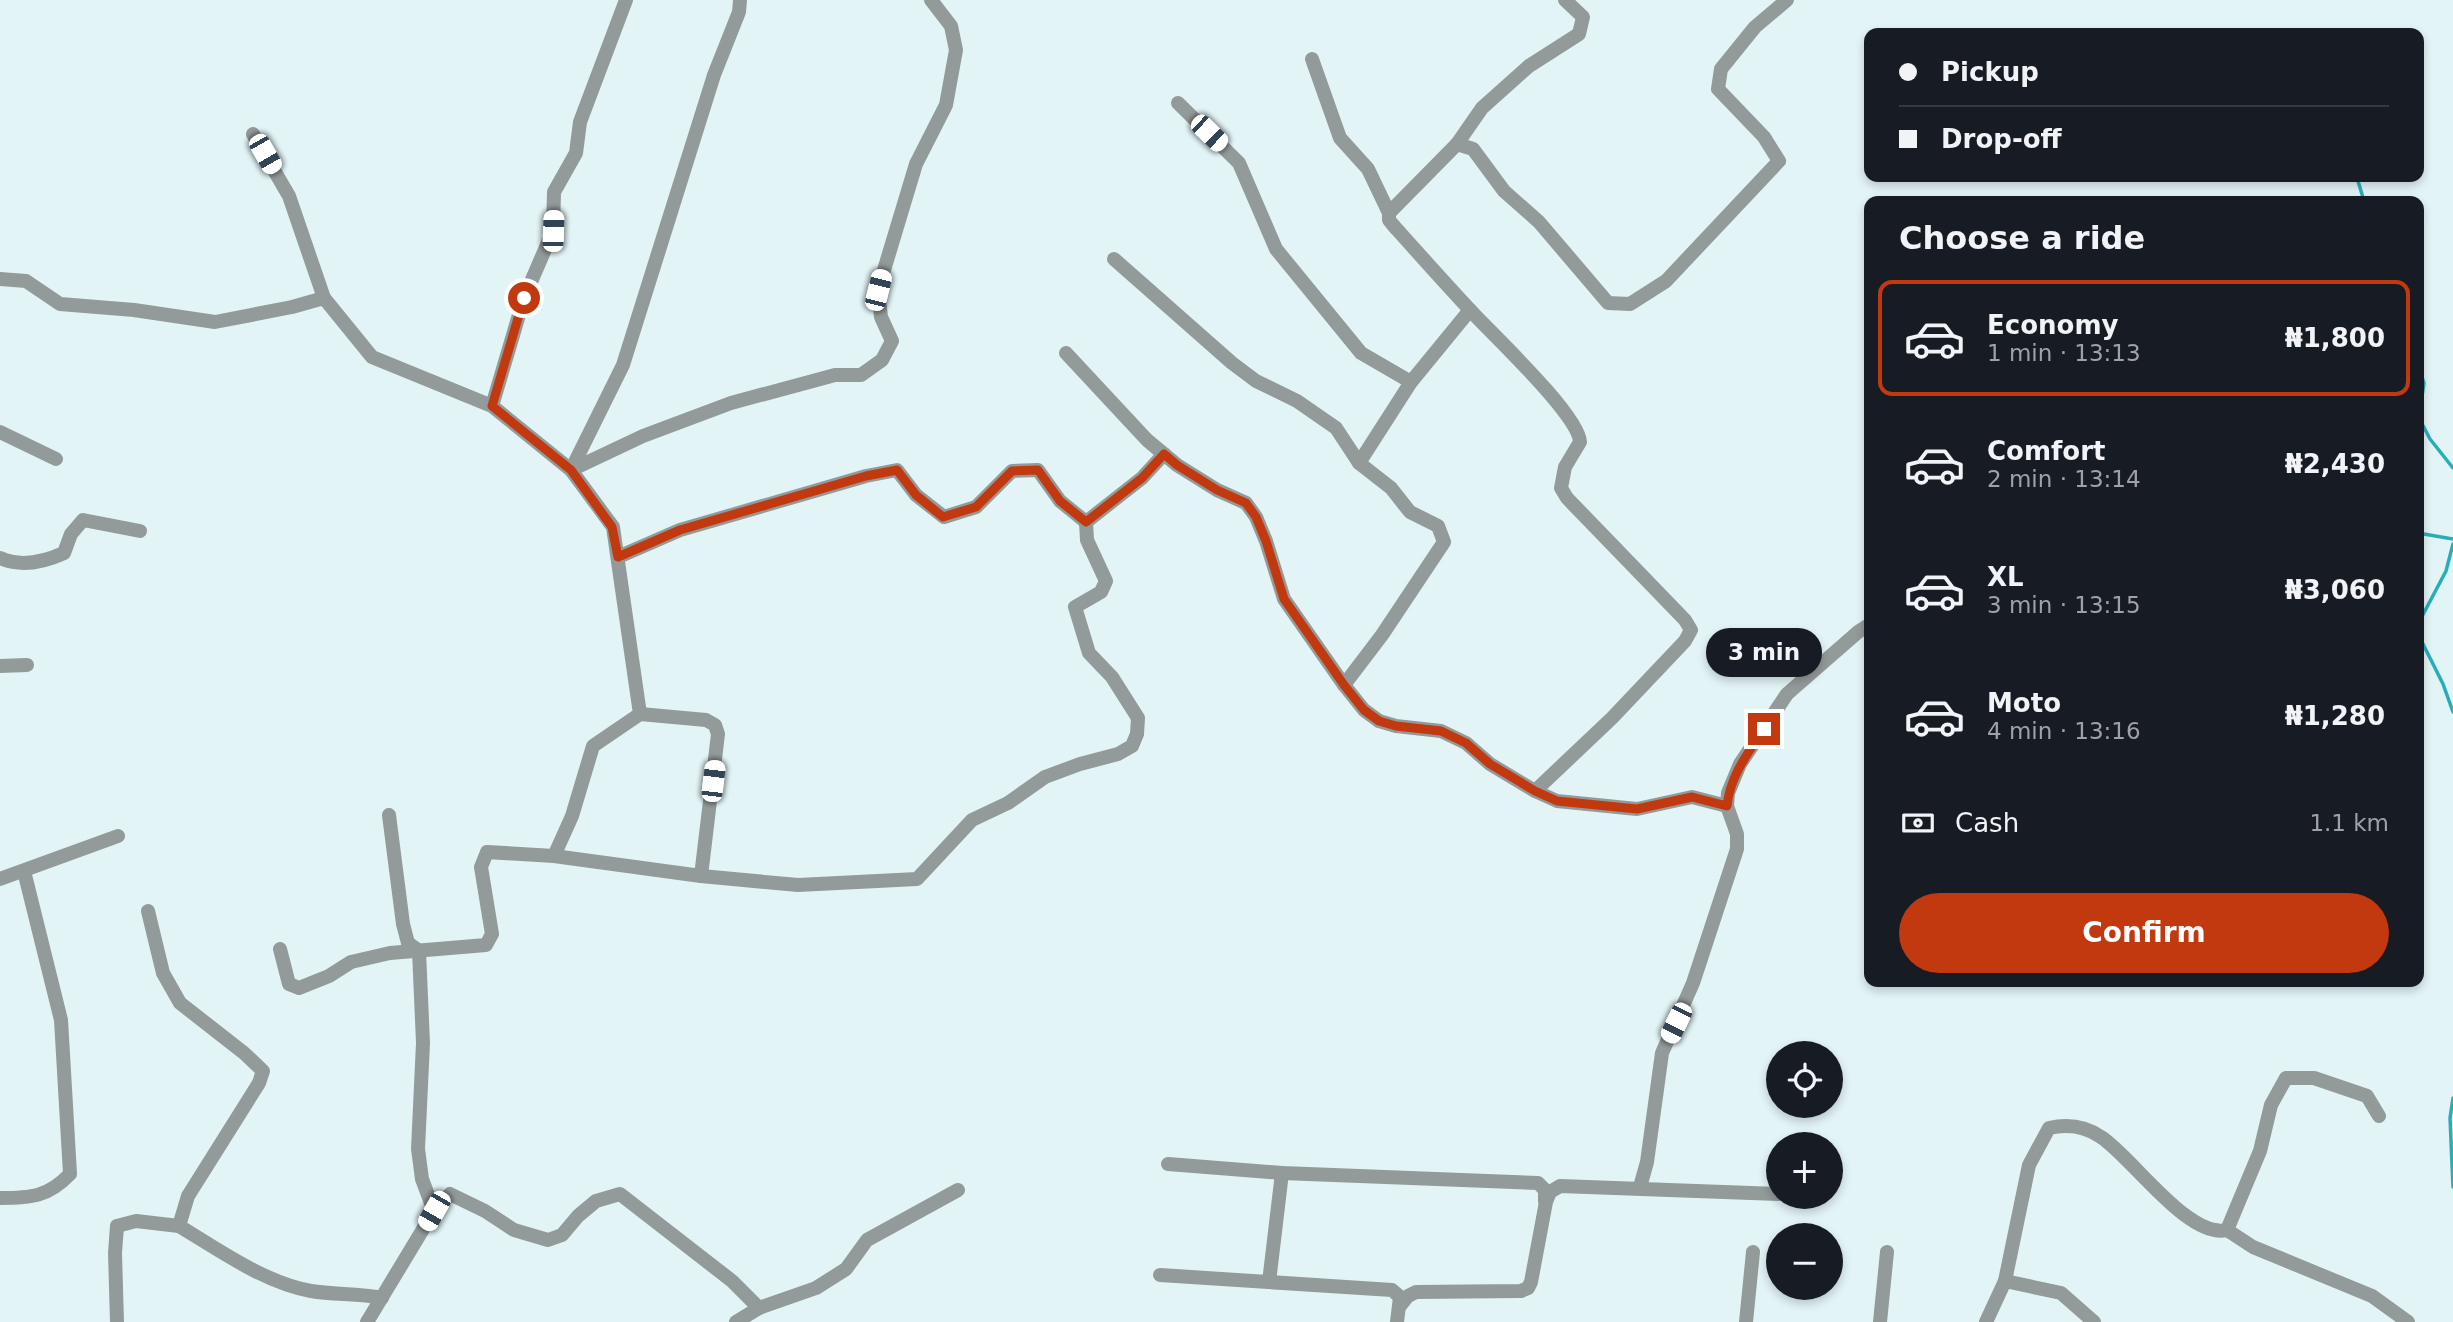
<!DOCTYPE html>
<html lang="en">
<head>
<meta charset="utf-8">
<style>
	body { margin:0; font-family:"DejaVu Sans",sans-serif; background:#20242c; color:#f1f3f6; height:100vh; display:flex; flex-direction:column; font-size:26px; white-space:nowrap }
	* { box-sizing:border-box; margin:0 }
	p { font-size:23px; color:#9ea1a6 }
	.icon { flex:none; width:38px; height:38px; fill:none; stroke:currentColor; stroke-width:2; stroke-linecap:round; stroke-linejoin:round }
	.map { position:relative; flex:1; overflow:hidden }
	.side { position:absolute; left:1864px; top:196px; width:560px; height:791px; display:flex; flex-direction:column; background:#171b24; border-radius:14px; box-shadow:0 4px 10px #0003 }
	.side>* { flex:none }
	.top-card { position:absolute; left:1864px; top:28px; width:560px; height:154px; border-radius:14px; box-shadow:0 4px 10px #0003; display:grid; align-content:center; height:154px; padding:0 35px; background:#171b24 }
	.controls { position:absolute; left:1766px; top:1041px; display:grid; gap:14px }
	.controls a { display:grid; place-items:center; width:77px; height:77px; border-radius:50%; background:#171b24; box-shadow:0 4px 10px #0003; font-size:35px }
	.end { position:absolute; width:32px; height:32px; margin:-16px; border:9px solid #c2390f; background:#fff; box-shadow:0 0 0 4px #fff }
	.from { border-radius:50% }
	.bubble { position:absolute; height:49px; border-radius:24px; background:#171b24; box-shadow:0 4px 10px #0003; font-size:23px; font-weight:700; line-height:49px; text-align:center }
	.car { position:absolute; width:21px; height:42px; margin:-21px -10px; border-radius:9px; box-shadow:0 0 5px 2px #0007; background:linear-gradient(#fff 24%,#345 0 40%,#fff 0 76%,#345 0 86%,#fff 0) }
	.top-card b { display:flex; align-items:center; gap:24px; height:66px; font-size:26px }
	.top-card b+b { border-top:2px solid #363941 }
	.top-card i { width:18px; height:18px; background:#f1f3f6 }
	ul { padding:0; list-style:none }
	li { display:flex; align-items:center; gap:21px; height:116px; margin:0 14px 10px; padding:0 21px; border:4px solid transparent; border-radius:14px }
	li div { flex:1 }
	li b { display:block; font-size:26px }
	li em { font-style:normal; font-weight:700 }
	li.on { border-color:#c2390f }
	li>.icon { width:63px; height:63px; stroke-width:1.5 }
	h2 { padding:0 35px; font-size:32px; line-height:84px }
	.pay { display:flex; align-items:center; gap:18px; height:77px; padding:0 35px; font-size:26px }
	.pay p { margin-inline-start:auto }
	.action { display:flex; gap:14px; margin-top:auto; padding:14px 35px }
	.action a { flex:1; height:80px; border-radius:42px; background:#c2390f; color:#fff; font-size:28px; font-weight:700; line-height:80px; text-align:center }
	.map>svg:first-child { display:block }
</style>
</head>
<body>
<div class="map">
<svg width="2453" height="1322" viewBox="0 0 2453 1322">
	<rect width="100%" height="100%" fill="#e3f4f6"/>
	<g fill="none" stroke-linecap="round" stroke-linejoin="round">
		<g stroke="#28aeb9" stroke-width="3.5">
			<path d="M2358 181 2364 201"/>
			<path d="M2418 365 2424 383 2418 423"/>
			<path d="M2420 420 2430 439 2453 468"/>
			<path d="M2418 533 2453 539"/>
			<path d="M2418 624 2446 571 2453 544"/>
			<path d="M2418 634 2443 684 2453 712"/>
			<path d="M2453 1098 2450 1118 2453 1187"/>
		</g>
		<g stroke="#939a9a" stroke-width="14">
			<path d="M740 0 739 12 714 75 623 365 571 470 643 436 731 403 835 375H861L882 360 892 341 881 317 878 290 916 164 946 105 956 50 951 26 931 0"/>
			<path d="M1312 59 1340 138 1368 169 1389 213"/>
			<path d="M1178 103 1239 163 1276 249 1361 353 1411 382"/>
			<path d="M253 134 289 196 324 298"/>
			<path d="M1457 144 1482 108 1529 66 1579 34 1583 17 1565 0"/>
			<path d="M1114 259 1232 363 1256 381 1297 401 1336 428 1359 463 1391 488 1410 512 1438 526 1444 542 1382 635 1344 685"/>
			<path d="M0 279 26 281 60 304 134 310 215 322 292 307 324 298 372 357 492 406 571 470 613 527 640 714 593 746 572 816 554 856 487 852 481 867 492 934 486 945 390 953 351 962 329 976 299 988 289 984 280 949"/>
			<path d="M1066 353 1147 440 1177 465 1217 490 1246 503 1256 517 1266 541 1284 599 1344 685 1364 710 1379 721 1396 726 1441 731 1466 743 1490 764 1535 791 1557 801 1637 809 1692 797 1727 806"/>
			<path d="M492 406 524 298 553 231 554 192 576 153 580 122 626 0"/>
			<path d="M0 432 56 459"/>
			<path d="M1359 463 1411 382 1470 310"/>
			<path d="M618 557 680 530 866 476 897 470 916 495 944 517 976 507 1012 471 1038 470 1060 501 1086 522"/>
			<path d="M0 558C20 567 44 562 64 553L71 534 83 520 140 531"/>
			<path d="M0 666 27 665"/>
			<path d="M640 714 706 720 715 725 718 734 701 876"/>
			<path d="M1535 791 1612 718 1685 641 1691 630 1685 620 1567 498 1561 488 1565 467 1580 442C1579 415 1491 333 1470 310 1444 282 1419 254 1393 225L1389 220V213L1457 144 1473 149 1504 191 1539 222 1608 303 1630 304 1666 281 1779 161 1764 137 1718 89 1721 69 1755 27 1787 0"/>
			<path d="M554 856 701 876 798 885 917 879 972 820 1008 803 1045 777 1080 764 1118 754 1132 746 1137 734 1138 718 1112 677 1089 653 1075 607 1101 592 1106 581 1087 540 1086 522 1142 478 1164 454"/>
			<path d="M0 879 118 836"/>
			<path d="M148 911 163 973 180 1003 244 1053 263 1071 259 1083 188 1196 179 1226C219 1250 265 1283 311 1291 335 1295 358 1293 382 1298"/>
			<path d="M1168 1164 1282 1173 1538 1183 1545 1190V1201"/>
			<path d="M1640 1187 1647 1162 1662 1053 1693 983 1737 849V834L1727 806 1728 793 1740 764 1787 694 1858 632 1869 625"/>
			<path d="M0 1198C31 1198 48 1197 70 1174L61 1020 24 871"/>
			<path d="M434 1211 450 1194 485 1211 514 1230 548 1240 562 1235 578 1216 596 1201 620 1194 732 1281 759 1308 736 1322"/>
			<path d="M2227 1230 2253 1247 2372 1296 2408 1322"/>
			<path d="M1160 1275 1392 1290 1400 1297 1397 1322"/>
			<path d="M2005 1281 2029 1165 2049 1128C2067 1124 2085 1126 2101 1137 2132 1157 2188 1239 2227 1230L2260 1151 2271 1105 2286 1078H2314L2367 1096 2379 1116"/>
			<path d="M1269 1282 1282 1173"/>
			<path d="M1400 1306 1408 1296 1416 1292 1521 1291 1528 1288 1531 1282 1546 1202 1550 1192 1560 1186 1778 1194"/>
			<path d="M759 1308 816 1288 846 1269 867 1240 958 1190"/>
			<path d="M117 1322 115 1253 117 1226 136 1221 179 1226"/>
			<path d="M367 1322 434 1211 422 1179 418 1149 423 1043 419 951 408 943 403 924 389 815"/>
			<path d="M1746 1322 1753 1252"/>
			<path d="M1880 1322 1887 1252"/>
			<path d="M1986 1322 2005 1281 2061 1293 2094 1322"/>
		</g>
	</g>
	<g fill="none" stroke-linecap="round" stroke-linejoin="round">
		<path stroke="#c2390f" stroke-width="9" d="M524 298 492 406 571 470 612 527 618 557 680 530 866 476 897 470 916 495 943 517 976 507 1012 471 1038 470 1060 501 1086 522 1142 478 1164 454 1177 465 1217 490 1246 503 1256 517 1266 541 1284 599 1344 685 1364 710 1379 721 1396 726 1441 731 1466 743 1490 764 1535 791 1557 801 1637 809 1692 797 1727 806C1730 776 1748 753 1764 729"/>
	</g>
</svg>
<div class="controls">
<a><svg class="icon" aria-label="locate" viewBox="0 0 24 24"><circle cx="12" cy="12" r="6"/><path d="M12 2v4M12 18v4M2 12h4M18 12h4"/></svg></a>
<a>+</a>
<a>−</a>
</div>
<i class="end from" style="left:524px;top:298px"></i>
<i class="end" style="left:1764px;top:729px"></i>
<div class="bubble" style="left:1706px;top:628px;width:116px">3 min</div>
<i class="car" style="left:1209px;top:133px;rotate:134deg"></i>
<i class="car" style="left:265px;top:154px;rotate:150deg"></i>
<i class="car" style="left:553px;top:231px;rotate:2deg"></i>
<i class="car" style="left:878px;top:290px;rotate:14deg"></i>
<i class="car" style="left:713px;top:781px;rotate:7deg"></i>
<i class="car" style="left:1676px;top:1023px;rotate:206deg"></i>
<i class="car" style="left:434px;top:1211px;rotate:210deg"></i>
<div class="top-card">
<b><i class="from"></i>Pickup</b>
<b><i></i>Drop-off</b>
</div>
<section class="side">
<h2>Choose a ride</h2>
<ul>
<li class="on"><svg class="icon" aria-label="car" viewBox="0 0 24 24"><path d="M5 17H2v-5l4-1 3-4h7l3 4 3 1v5h-3M9 17h6M6 11h13"/><circle cx="7" cy="17" r="2"/><circle cx="17" cy="17" r="2"/></svg><div><b>Economy</b><p>1 min · 13:13</p></div><em>₦1,800</em></li>
<li><svg class="icon" aria-label="car" viewBox="0 0 24 24"><path d="M5 17H2v-5l4-1 3-4h7l3 4 3 1v5h-3M9 17h6M6 11h13"/><circle cx="7" cy="17" r="2"/><circle cx="17" cy="17" r="2"/></svg><div><b>Comfort</b><p>2 min · 13:14</p></div><em>₦2,430</em></li>
<li><svg class="icon" aria-label="car" viewBox="0 0 24 24"><path d="M5 17H2v-5l4-1 3-4h7l3 4 3 1v5h-3M9 17h6M6 11h13"/><circle cx="7" cy="17" r="2"/><circle cx="17" cy="17" r="2"/></svg><div><b>XL</b><p>3 min · 13:15</p></div><em>₦3,060</em></li>
<li><svg class="icon" aria-label="car" viewBox="0 0 24 24"><path d="M5 17H2v-5l4-1 3-4h7l3 4 3 1v5h-3M9 17h6M6 11h13"/><circle cx="7" cy="17" r="2"/><circle cx="17" cy="17" r="2"/></svg><div><b>Moto</b><p>4 min · 13:16</p></div><em>₦1,280</em></li>
</ul>
<div class="pay"><svg class="icon" aria-label="cash" viewBox="0 0 24 24"><path d="M3 7h18v10H3z"/><circle cx="12" cy="12" r="2"/></svg>Cash<p>1.1 km</p></div>
<div class="action"><a>Confirm</a></div>
</section>
</div>
</body>
</html>
